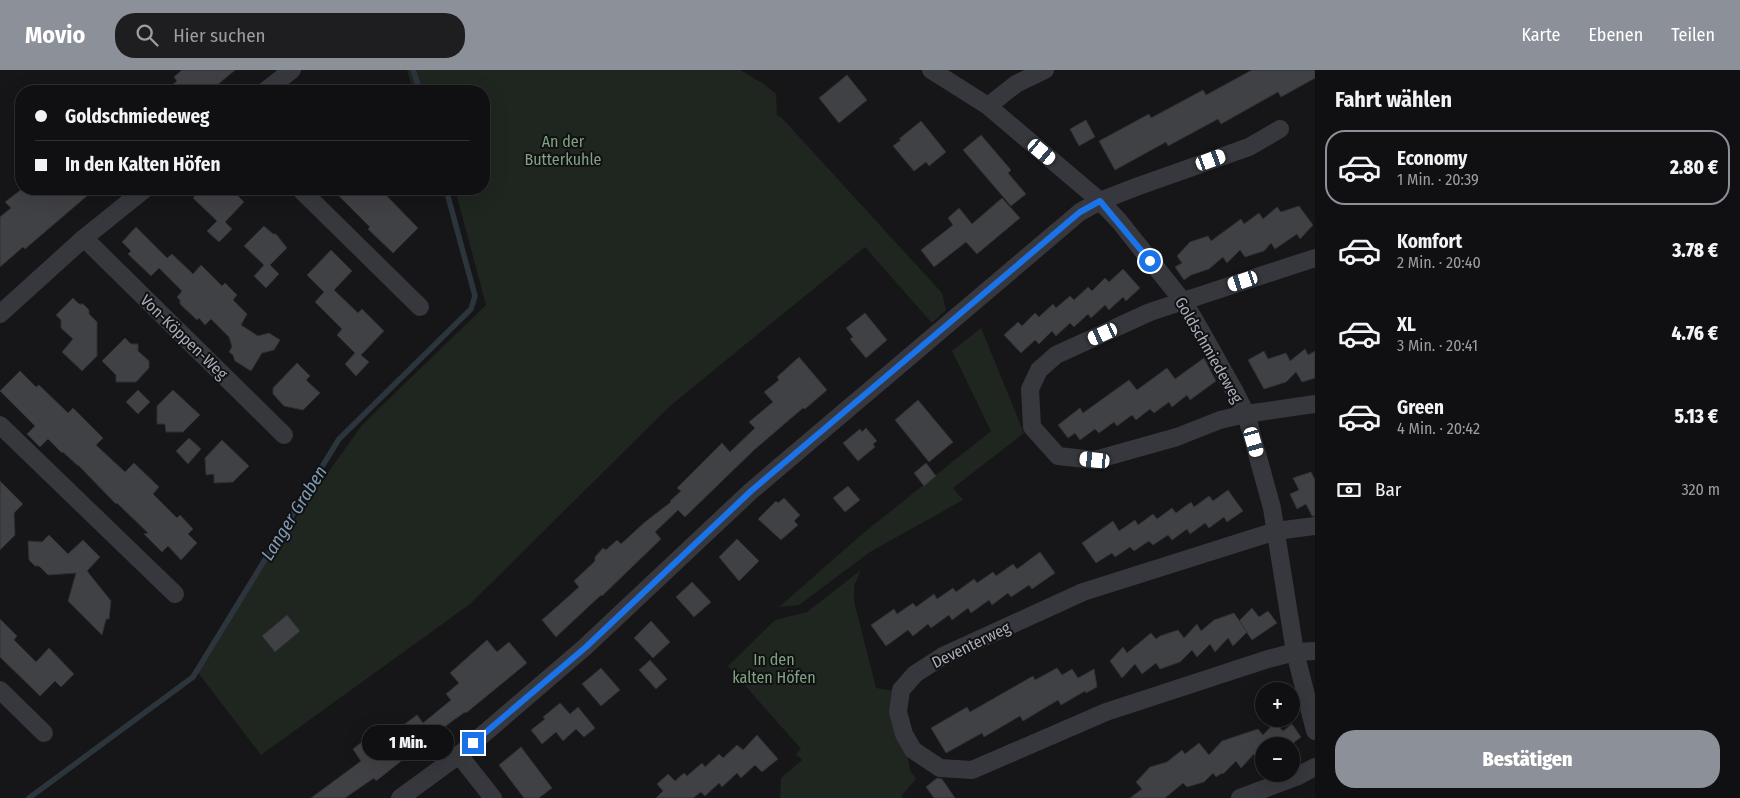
<!DOCTYPE html>
<html lang="de">
<head>
<meta charset="utf-8">
<style>
	body { margin:0; font-family:"Fira Sans Condensed",sans-serif; background:#1e1e20; color:#f1f3f6; height:100vh; display:flex; flex-direction:column; font-size:19px; white-space:nowrap }
	* { box-sizing:border-box; margin:0 }
	p { font-size:16px; color:#9c9d9f }
	.icon { flex:none; width:28px; height:28px; fill:none; stroke:currentColor; stroke-width:2; stroke-linecap:round; stroke-linejoin:round }
	.map { position:relative; flex:1; overflow:hidden }
	.sheet { display:flex; flex-direction:column; background:#101012; width:425px }
	.sheet>* { flex:none }
	.hud { position:absolute; left:15px; top:15px; width:475px; height:110px; border-radius:20px; box-shadow:0 5px 20px #0002,0 0 0 1px #303032; display:grid; align-content:center; height:110px; padding:0 20px; background:#101012 }
	.buttons { position:absolute; left:1255px; top:612px; display:grid; gap:10px }
	.buttons a { display:grid; place-items:center; width:45px; height:45px; border-radius:50%; background:#101012; box-shadow:0 5px 20px #0002,0 0 0 1px #303032; font-size:25px }
	.end { position:absolute; width:22px; height:22px; margin:-11px; border:6px solid #1a73e8; background:#fff; box-shadow:0 0 0 2px #fff }
	.from { border-radius:50% }
	.bubble { position:absolute; height:35px; border-radius:18px; background:#101012; box-shadow:0 5px 20px #0002,0 0 0 1px #303032; font-size:16px; font-weight:800; line-height:35px; text-align:center }
	.car { position:absolute; width:15px; height:30px; margin:-15px -8px; border-radius:6px; box-shadow:0 0 4px 1px #0007; background:linear-gradient(#fff 24%,#345 0 40%,#fff 0 76%,#345 0 86%,#fff 0) }
	.hud b { display:flex; align-items:center; gap:18px; height:48px; font-size:19px }
	.hud b+b { border-top:1px solid #303032 }
	.hud i { width:12px; height:12px; background:#f1f3f6 }
	ul { padding:0; list-style:none }
	li { display:flex; align-items:center; gap:15px; height:75px; margin:0 10px 8px; padding:0 10px; border:2px solid transparent; border-radius:20px }
	li div { flex:1 }
	li b { display:block; font-size:19px }
	li em { font-style:normal; font-weight:800 }
	li.selected { border-color:#8c9099 }
	li>.icon { width:45px; height:45px; stroke-width:1.5 }
	h2 { padding:0 20px; font-size:22px; line-height:60px }
	.pay { display:flex; align-items:center; gap:12px; height:55px; padding:0 20px; font-size:19px }
	.pay p { margin-inline-start:auto }
	.cta { display:flex; gap:10px; margin-top:auto; padding:10px 20px }
	.cta a { flex:1; height:58px; border-radius:20px; background:#8c9099; color:#fff; font-size:20px; font-weight:800; line-height:58px; text-align:center }
	header { display:flex; align-items:center; gap:30px; box-sizing:border-box; height:70px; padding:0 25px; background:#8c9099; color:#fff }
	header strong { font-size:24px }
	nav { display:flex; gap:28px; margin-inline-start:auto; font-size:18px }
	.search { width:350px; height:45px; background:#1e1e20; display:flex; align-items:center; gap:12px; box-sizing:border-box; padding:0 18px; border-radius:20px; color:#9c9d9f; font-size:19px }
	main { display:flex; flex:1; min-height:0 }
	.map>svg:first-child { display:block }
</style>
</head>
<body>
<header>
<strong>Movio</strong>
<div class="search"><svg class="icon" aria-label="search" viewBox="0 0 24 24"><circle cx="10" cy="10" r="6"/><path d="M15 15l6 6"/></svg>Hier suchen</div>
<nav><a>Karte</a><a>Ebenen</a><a>Teilen</a></nav>
</header>
<main>
<div class="map">
<svg width="1315" height="728" viewBox="0 0 1315 728">
	<rect width="100%" height="100%" fill="#161618"/>
	<g fill="#1e261f">
		<path d="M407 0H740L764 14 776 24 777 46 781 47 942 223 946 240 932 253 865 177 670 336 470 534 261 685 196 600 262 495 362 355 486 235 455 119H484V21H413Z"/>
		<path d="M981 258 1024 363 953 418 963 430 870 482 799 535 779 537 861 465 991 361 952 281Z"/>
		<path d="M861 500 854 516V531L876 618 896 621 910 700 916 709 902 725 903 728H780L781 708 802 690 796 684 801 679 728 596 775 550 807 542Z"/>
	</g>
	<g fill="none" stroke-linecap="round" stroke-linejoin="round">
		<g stroke="#2c353c" stroke-width="5.5">
			<path d="M413 0 420 21"/>
			<path d="M29 728 193 607 339 369 471 239 475 226 446 119"/>
		</g>
	</g>
	<g fill="#404145" stroke="#303034">
		<path d="M182 0H235L210 21H165L177 11 174 7Z"/>
		<path d="M1252 0H1315V8L1281 27 1278 22 1221 54 1218 49 1168 76 1166 72 1115 100 1099 71 1149 44 1151 48 1203 20 1206 25Z"/>
		<path d="M847 5 867 30 839 53 819 28Z"/>
		<path d="M1086 50 1095 67 1079 76 1070 59Z"/>
		<path d="M921 51 946 82 929 96 926 92 914 101 893 76 901 70 899 69Z"/>
		<path d="M981 65 1011 100 1008 103 1026 124 1011 136 963 80Z"/>
		<path d="M22 119H95L25 179 23 177 0 197V147L11 138 5 132Z"/>
		<path d="M201 119H231L244 132 225 152 232 159 219 172 207 161 217 151 193 128Z"/>
		<path d="M332 119H380L418 158 393 183 368 159 370 157Z"/>
		<path d="M1002 128 1020 148 977 184 966 172 934 197 921 180 953 155 948 148 959 138 972 154Z"/>
		<path d="M1299 136 1313 155 1300 169 1297 164 1275 179 1271 173 1264 181 1245 187 1240 180 1227 193 1223 187 1209 199 1191 205 1184 210 1175 197 1182 193 1177 186 1190 172 1208 166 1211 171 1241 149 1244 154 1259 143 1263 149 1277 137 1281 142Z"/>
		<path d="M264 156 273 164H276L287 178 270 195 279 204 266 218 254 206 264 195 244 176Z"/>
		<path d="M136 157 167 188 172 184 193 204 201 195 222 216 225 213 237 225 233 230 247 244 241 255 258 266 269 263 280 270 274 280 262 283 251 301 235 291 233 285 229 282 232 277 229 267 211 249 205 255 199 248 197 250 180 234V230L177 227 182 221 159 198 151 206 128 184 131 181 122 172Z"/>
		<path d="M331 180 352 201 334 220 358 243 362 239 384 261 361 285 369 292 356 306 345 294 355 283 337 265 342 259 315 232 324 222 307 205Z"/>
		<path d="M1123 199 1140 218 1126 231 1123 227 1109 240 1105 235 1091 248 1088 244 1074 257 1070 253 1056 266 1052 261 1039 274 1035 270 1021 283 1004 265 1018 252 1022 256 1035 243 1039 247 1053 234 1056 238 1070 226 1074 230 1088 217 1092 221 1105 208 1109 212Z"/>
		<path d="M73 228 79 234H83L89 240V244L97 252V286L82 301 62 282 73 269 61 258V250L56 245Z"/>
		<path d="M865 243 887 270 866 288 850 269 853 267 846 258Z"/>
		<path d="M125 268 131 274H138V281L149 291V298L136 312H116V305L102 291Z"/>
		<path d="M1305 279 1308 285 1315 281V308L1302 312 1296 302 1286 312 1264 319 1248 290 1264 281 1268 289 1286 283 1290 291Z"/>
		<path d="M799 287 827 320 805 339 803 338 754 380 685 447 678 440 655 462 661 469 602 526 601 525 556 567 542 550 579 517 574 511 595 491V487L603 478 606 480 617 470 621 474 645 452 671 432 670 431 681 421 677 418 722 373 730 382 755 358 749 352 773 332 764 322 779 310 777 307Z"/>
		<path d="M1204 288 1216 311 1190 330 1187 325 1172 337 1169 332 1154 343 1150 339 1136 350 1132 345 1117 356 1114 352 1099 363 1095 359 1080 370 1075 363 1068 368 1058 355 1080 338 1083 343 1129 310 1137 320 1167 298 1175 309Z"/>
		<path d="M297 293 310 306 306 310 320 323 303 340 284 336 273 324V318Z"/>
		<path d="M20 301 36 317 39 315 68 343 73 338 103 368 96 375 125 402 134 393 159 417 153 424 177 448 180 445 193 459 188 464 197 473 181 490 168 476 162 482 144 464 148 463 117 433 116 434 78 395H77L63 382 62 383 48 369 40 377 27 364 35 356 0 321Z"/>
		<path d="M138 320 150 332 138 344 126 332Z"/>
		<path d="M173 320 200 345 183 362H166L165 354H157V336Z"/>
		<path d="M918 330 953 372 929 392 895 350Z"/>
		<path d="M866 358 877 371 873 374 875 377 858 391 843 373 860 359 862 362Z"/>
		<path d="M189 368 201 379 188 394 176 381Z"/>
		<path d="M222 370 249 396 233 412 214 413V404L206 405 205 388Z"/>
		<path d="M926 393 936 406 924 416 914 403Z"/>
		<path d="M1311 402 1315 410V446H1312L1306 434 1297 439 1290 424 1299 420 1293 408Z"/>
		<path d="M0 411 23 434 14 443 15 465 0 480Z"/>
		<path d="M848 416 860 430 845 442 833 428Z"/>
		<path d="M1228 420 1243 441 1227 452 1224 447 1209 458 1205 453 1190 464 1187 459 1172 470 1168 465 1153 475 1149 471 1134 481 1130 477 1115 487 1112 483 1096 493 1082 473 1113 451 1119 461 1135 450 1138 455 1153 444 1157 449 1172 438 1176 443 1191 432 1194 437 1209 426 1213 431Z"/>
		<path d="M784 428 800 445 794 451 798 455 781 470 758 449 776 431 778 433Z"/>
		<path d="M49 465 68 484 83 470 100 487 87 501 111 531 109 549H106L102 565 68 531 76 503 48 505 39 496H35L29 490 28 471 42 472Z"/>
		<path d="M737 469 759 491 739 511 719 487Z"/>
		<path d="M1040 482 1055 503 1032 519 1029 515 1011 527 1008 523 992 535 989 530 971 543 968 538 952 550 949 545 931 558 928 554 913 566 908 560 886 576 871 555 894 539 897 544 913 533 916 537 934 524 937 529 953 518 956 522 974 509 977 513 993 502 996 506 1013 494 1017 499Z"/>
		<path d="M692 512 711 532 694 547 676 527Z"/>
		<path d="M1252 538 1259 547 1268 541 1277 553 1252 570 1239 551Z"/>
		<path d="M1234 543 1247 562 1233 576 1228 568 1215 582 1210 574 1197 587 1192 580 1180 592 1160 599 1156 593 1142 604 1135 594 1122 608 1110 591 1123 577 1127 583 1151 563 1156 569 1160 566 1178 560 1184 568 1197 554 1201 561 1214 550Z"/>
		<path d="M287 545 300 561 275 582 262 566Z"/>
		<path d="M0 549 17 566 14 570 36 592 49 578 74 604 61 617 55 611 40 626 0 587Z"/>
		<path d="M651 551 670 572 653 588 634 568Z"/>
		<path d="M487 570 497 582 509 572 527 593 466 643 465 642 451 652 376 711 374 708 345 728H311L361 691 353 679 376 661 383 670 417 645 423 653 451 630 446 624 459 613 450 603Z"/>
		<path d="M650 590 667 609 656 619 639 600Z"/>
		<path d="M601 598 620 620 601 636 582 614Z"/>
		<path d="M1057 598 1062 605 1072 599 1078 608 1094 599 1097 617 1086 623 1085 621 1061 635 1058 630 1023 651 1020 646 984 667 982 663 946 683 931 658 967 637 970 642 1033 606 1035 610Z"/>
		<path d="M560 633 570 644 578 637 595 658 584 667 576 659 563 671 556 662 542 674 531 660 545 649 543 647Z"/>
		<path d="M1275 652 1283 661 1292 654 1301 667 1292 674 1294 676H1264V697L1254 684 1241 698 1236 691 1223 704 1222 703 1216 707 1213 703 1204 712 1187 717 1183 713 1165 728H1130L1142 719 1136 712 1150 697 1167 692 1182 680 1185 684 1199 673 1209 685 1222 671 1258 659 1263 665Z"/>
		<path d="M757 665 778 689 762 702 755 695 741 708 737 703 722 717 719 713 705 726 701 722 693 728H656L663 721 657 714 668 704 675 711 684 703 687 706 702 693 705 697 719 684 723 688 737 675 743 680Z"/>
		<path d="M521 677 552 718 539 728H524L499 695Z"/>
		<path d="M937 708 942 709 955 728H934L926 717Z"/>
	</g>
	<g fill="none" stroke-linecap="round" stroke-linejoin="round">
		<g stroke="#37383d" stroke-width="18">
			<path d="M931 0 988 36 1100 131 1119 151 1182 230 1194 249 1235 322 1246 344 1272 438 1295 582 1315 661"/>
			<path d="M265 21 292 0"/>
			<path d="M988 36 1016 14 1045 0"/>
			<path d="M300 119 420 237"/>
			<path d="M84 168 284 365"/>
			<path d="M1315 188 1150 242 1056 285 1039 300 1030 319 1032 357 1058 386 1095 390 1177 367 1220 350 1246 344 1315 334"/>
			<path d="M0 244 84 168 145 119"/>
			<path d="M0 355 175 524"/>
			<path d="M1315 456 1276 461 1083 522 943 586 915 604 901 620 898 642 904 664 913 680 940 698 972 700 1106 642 1268 589 1295 582 1315 581"/>
			<path d="M0 620 44 663"/>
			<path d="M459 685 493 728"/>
			<path d="M400 728 459 685 585 577 751 421 1080 142 1100 131 1136 117 1249 77 1280 59"/>
			<path d="M1240 728 1298 706 1315 697"/>
		</g>
	</g>
	<g fill="none" stroke-linecap="round" stroke-linejoin="round">
		<path stroke="#1a73e8" stroke-width="6" d="M473 673 586 577 751 421 1080 142 1100 131 1150 191"/>
	</g>
	<g text-anchor="middle" dominant-baseline="central" stroke-width="4" stroke-linejoin="round" paint-order="stroke">
		<g font-size="16" fill="#7fa381" stroke="#111113">
			<text x="563" y="71">An der<tspan x="563" dy="18">Butterkuhle</tspan></text>
			<text x="774" y="589">In den<tspan x="774" dy="18">kalten Höfen</tspan></text>
		</g>
		<g font-size="16" fill="#a8adb8" stroke="#111113">
			<text transform="translate(184 267) rotate(44)">Von-Köppen-Weg</text>
			<text transform="translate(1209 280) rotate(60)">Goldschmiedeweg</text>
			<text transform="translate(971 575) rotate(-26)">Deventerweg</text>
		</g>
		<g font-size="18" font-style="italic" fill="#7f9bb3" stroke="#111113">
			<text transform="translate(294 443) rotate(-58)">Langer Graben</text>
		</g>
	</g>
</svg>
<div class="buttons">
<a>+</a>
<a>−</a>
</div>
<i class="end from" style="left:1150px;top:191px"></i>
<i class="end" style="left:473px;top:673px"></i>
<div class="bubble" style="left:362px;top:655px;width:92px">1 Min.</div>
<i class="car" style="left:1042px;top:82px;rotate:130deg"></i>
<i class="car" style="left:1211px;top:90px;rotate:70deg"></i>
<i class="car" style="left:1243px;top:211px;rotate:252deg"></i>
<i class="car" style="left:1103px;top:264px;rotate:245deg"></i>
<i class="car" style="left:1254px;top:372px;rotate:164deg"></i>
<i class="car" style="left:1095px;top:390px;rotate:276deg"></i>
<div class="hud">
<b><i class="from"></i>Goldschmiedeweg</b>
<b><i></i>In den Kalten Höfen</b>
</div>
</div>
<section class="sheet">
<h2>Fahrt wählen</h2>
<ul>
<li class="selected"><svg class="icon" aria-label="car" viewBox="0 0 24 24"><path d="M5 17H2v-5l4-1 3-4h7l3 4 3 1v5h-3M9 17h6M6 11h13"/><circle cx="7" cy="17" r="2"/><circle cx="17" cy="17" r="2"/></svg><div><b>Economy</b><p>1 Min. · 20:39</p></div><em>2.80 €</em></li>
<li><svg class="icon" aria-label="car" viewBox="0 0 24 24"><path d="M5 17H2v-5l4-1 3-4h7l3 4 3 1v5h-3M9 17h6M6 11h13"/><circle cx="7" cy="17" r="2"/><circle cx="17" cy="17" r="2"/></svg><div><b>Komfort</b><p>2 Min. · 20:40</p></div><em>3.78 €</em></li>
<li><svg class="icon" aria-label="car" viewBox="0 0 24 24"><path d="M5 17H2v-5l4-1 3-4h7l3 4 3 1v5h-3M9 17h6M6 11h13"/><circle cx="7" cy="17" r="2"/><circle cx="17" cy="17" r="2"/></svg><div><b>XL</b><p>3 Min. · 20:41</p></div><em>4.76 €</em></li>
<li><svg class="icon" aria-label="car" viewBox="0 0 24 24"><path d="M5 17H2v-5l4-1 3-4h7l3 4 3 1v5h-3M9 17h6M6 11h13"/><circle cx="7" cy="17" r="2"/><circle cx="17" cy="17" r="2"/></svg><div><b>Green</b><p>4 Min. · 20:42</p></div><em>5.13 €</em></li>
</ul>
<div class="pay"><svg class="icon" aria-label="cash" viewBox="0 0 24 24"><path d="M3 7h18v10H3z"/><circle cx="12" cy="12" r="2"/></svg>Bar<p>320 m</p></div>
<div class="cta"><a>Bestätigen</a></div>
</section>
</main>
</body>
</html>
